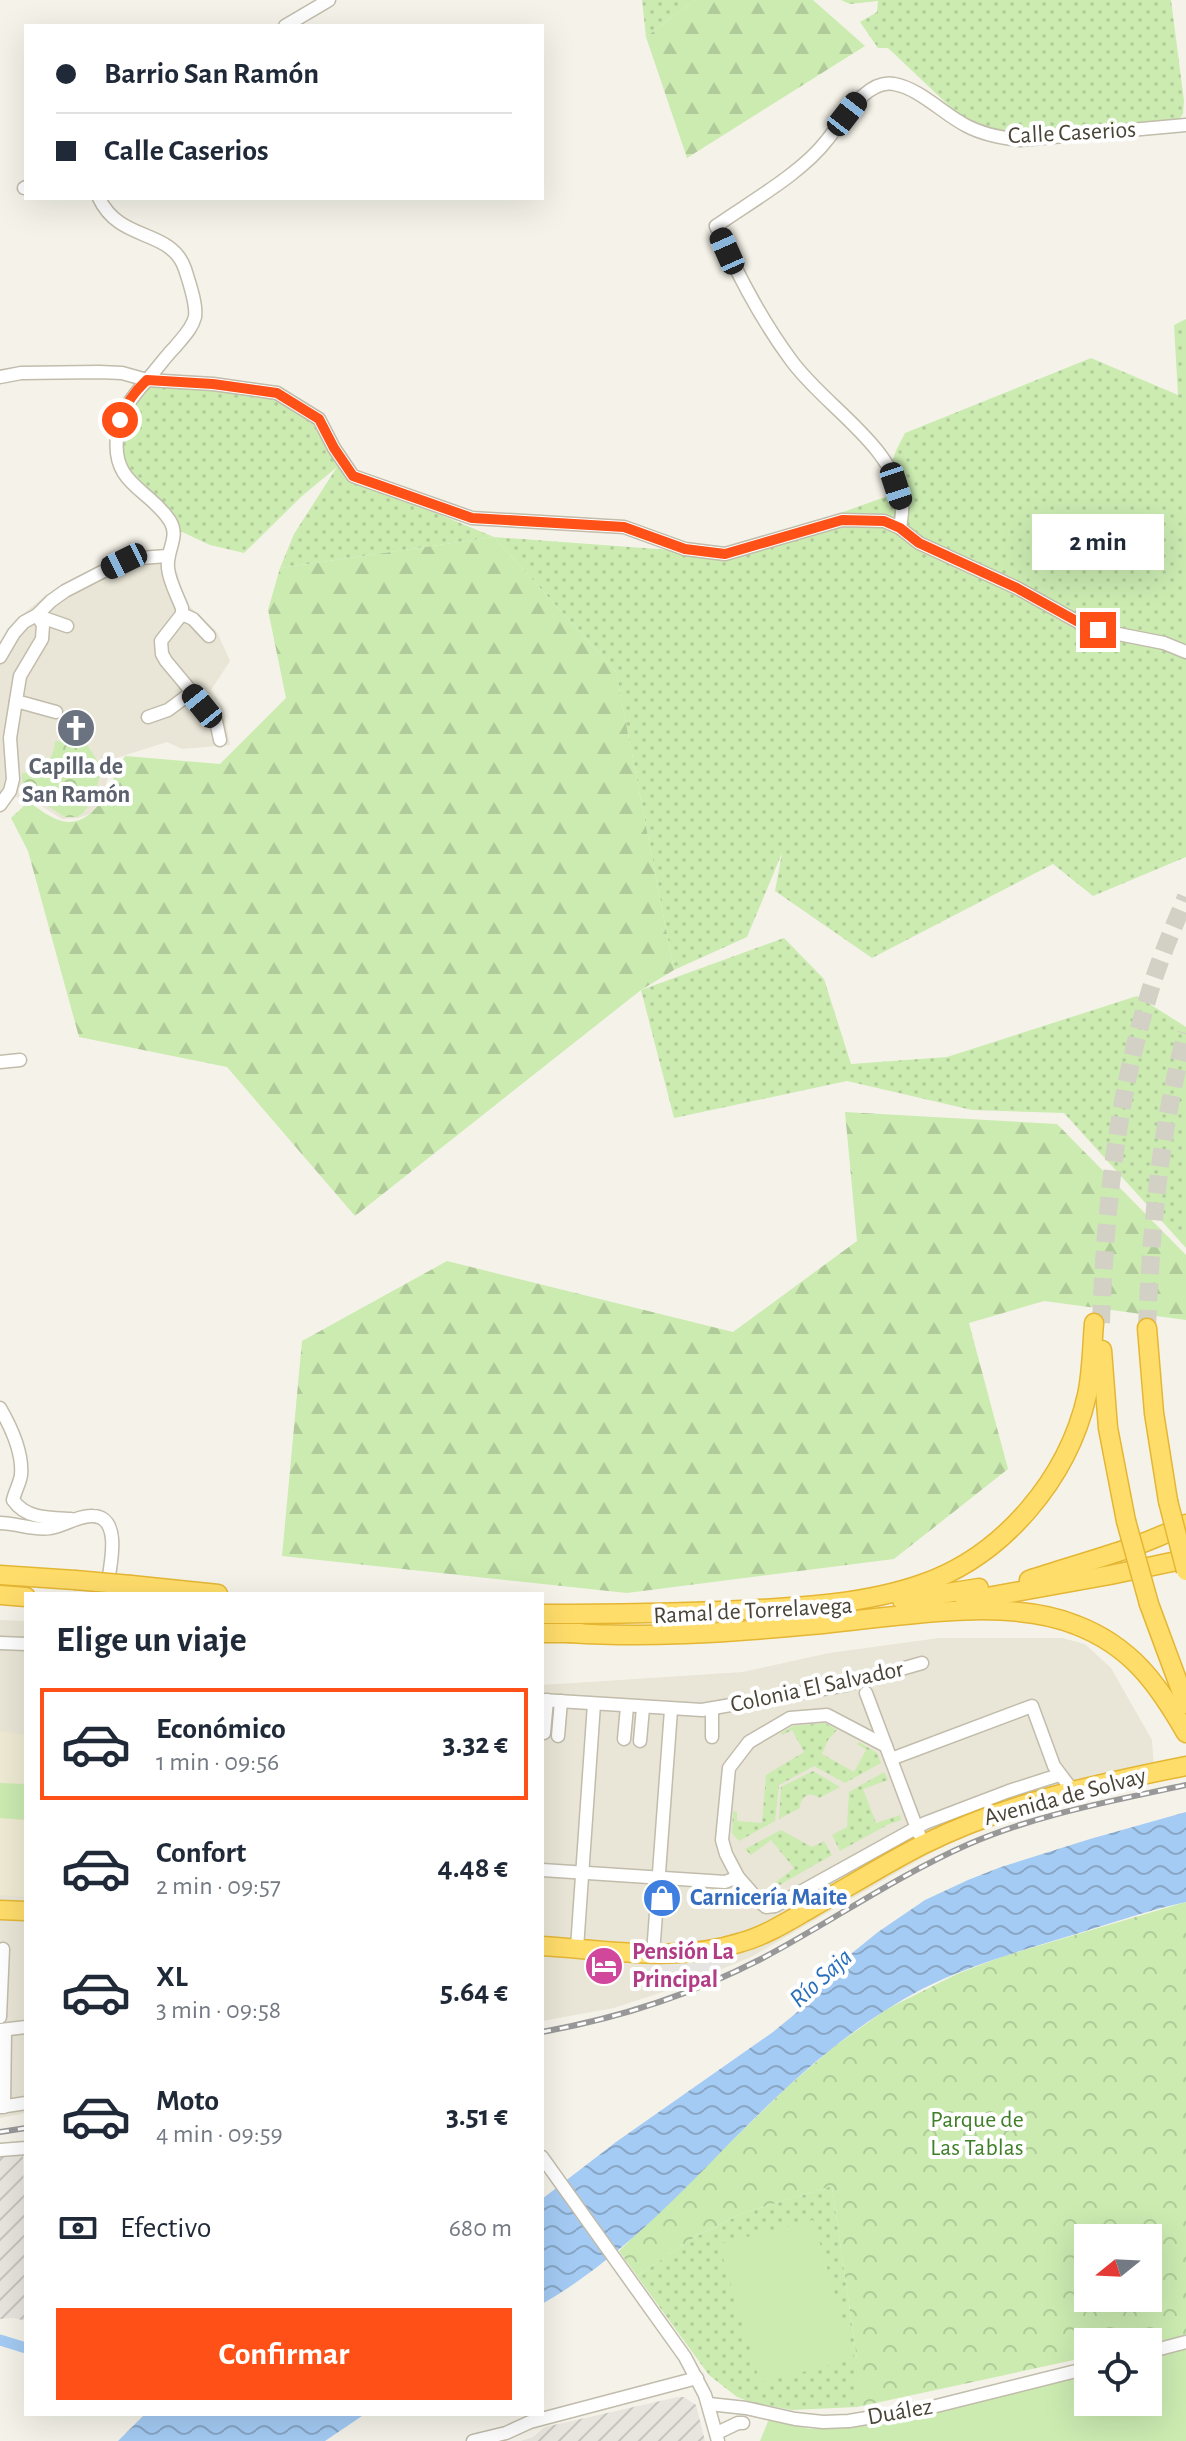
<!DOCTYPE html>
<html lang="es">
<head>
<meta charset="utf-8">
<style>
	body { margin:0; font-family:"Alegreya Sans",sans-serif; background:#f2f2f3; color:#1f2937; height:100vh; display:flex; flex-direction:column; font-size:30px; white-space:nowrap }
	* { box-sizing:border-box; margin:0 }
	p { font-size:26px; color:#747a83 }
	.icon { flex:none; width:44px; height:44px; fill:none; stroke:currentColor; stroke-width:2; stroke-linecap:round; stroke-linejoin:round }
	.map { position:relative; flex:1; overflow:hidden }
	.details { position:absolute; left:24px; top:1592px; width:520px; height:824px; display:flex; flex-direction:column; background:#fff; border-radius:0px; box-shadow:0 8px 32px #0002 }
	.details>* { flex:none }
	.hud { position:absolute; left:24px; top:24px; width:520px; height:176px; border-radius:0px; box-shadow:0 8px 32px #0002; display:grid; align-content:center; height:176px; padding:0 32px; background:#fff }
	.needle { width:52px; rotate:252deg }
	.controls { position:absolute; left:1074px; top:2224px; display:grid; gap:16px }
	.controls a { display:grid; place-items:center; width:88px; height:88px; border-radius:0px; background:#fff; box-shadow:0 8px 32px #0002; font-size:40px }
	.end { position:absolute; width:36px; height:36px; margin:-18px; border:10px solid #ff5117; background:#fff; box-shadow:0 0 0 4px #fff }
	.from { border-radius:50% }
	.bubble { position:absolute; height:56px; border-radius:0px; background:#fff; box-shadow:0 8px 32px #0002; font-size:26px; font-weight:600; line-height:56px; text-align:center }
	.car { position:absolute; width:24px; height:48px; margin:-24px -12px; border-radius:10px; box-shadow:0 0 6px 2px #0007; background:linear-gradient(#222 24%,#8ab4d8 0 40%,#222 0 76%,#8ab4d8 0 86%,#222 0) }
	.hud b { display:flex; align-items:center; gap:28px; height:76px; font-size:30px }
	.hud b+b { border-top:2px solid #e0e1e3 }
	.hud i { width:20px; height:20px; background:#1f2937 }
	ul { padding:0; list-style:none }
	li { display:flex; align-items:center; gap:24px; height:112px; margin:0 16px 12px; padding:0 16px; border:4px solid transparent; border-radius:0px }
	li div { flex:1 }
	li b { display:block; font-size:30px }
	li em { font-style:normal; font-weight:600 }
	li.on { border-color:#ff5117 }
	li>.icon { width:72px; height:72px; stroke-width:1.5 }
	h2 { padding:0 32px; font-size:36px; line-height:96px }
	.pay { display:flex; align-items:center; gap:20px; height:88px; padding:0 32px; font-size:30px }
	.pay p { margin-inline-start:auto }
	.primary-button { display:flex; gap:16px; margin-top:auto; padding:16px 32px }
	.primary-button a { flex:1; height:92px; border-radius:0px; background:#ff5117; color:#fff; font-size:32px; font-weight:600; line-height:92px; text-align:center }
	.map>svg:first-child { display:block }
</style>
</head>
<body>
<div class="map">
<svg width="1186" height="2441" viewBox="0 0 1186 2441">
	<defs>
		<pattern id="industrial-furrows" width="10" height="10" patternUnits="userSpaceOnUse" patternTransform="scale(2)"><rect width="10" height="10" fill="#e8e4de"/><path d="M-1 1l2-2M0 10L10 0M9 11l2-2" fill="none" stroke="#c8c5bf"/></pattern>
		<pattern id="grass-dots" width="8" height="8" patternUnits="userSpaceOnUse" patternTransform="scale(2)"><rect width="8" height="8" fill="#cbebb1"/><path d="M2 2h.1M6 6h.1" fill="none" stroke="#b0cb99" stroke-width="1.8" stroke-linecap="round"/></pattern>
		<pattern id="forest-firs" width="22" height="20" patternUnits="userSpaceOnUse" patternTransform="scale(2)"><rect width="22" height="20" fill="#cbebb1"/><path d="M5 1l3.5 6h-7zM16 11l3.5 6h-7z" fill="#b0cb99"/></pattern>
		<pattern id="park-crowns" width="20" height="18" patternUnits="userSpaceOnUse" patternTransform="scale(2)"><rect width="20" height="18" fill="#cbebb1"/><path d="M2 6a3 3 0 1 1 6 0M12 15a3 3 0 1 1 6 0" fill="none" stroke="#b0cb99"/></pattern>
		<pattern id="water-waves" width="16" height="10" patternUnits="userSpaceOnUse" patternTransform="scale(2)"><rect width="16" height="10" fill="#a4cbf4"/><path d="M0 5q4-4 8 0t8 0" fill="none" stroke="#88a6c6"/></pattern>
	</defs>
	<rect width="100%" height="100%" fill="#f5f3e9"/>
	<g fill="#e9e6d7">
		<path d="M157 550 172 557 187 604 217 632 230 661 211 690 223 707 230 745 182 749 167 742 113 759 102 799 90 814 78 818 62 819 40 805 16 797 0 810V646L6 635 22 615 46 595 123 554Z"/>
		<path d="M0 1620 26 1621V2113L0 2118Z"/>
		<path d="M939 1638H1062L1085 1644 1111 1668 1152 1740 1155 1782 1051 1807 974 1832 929 1854 751 1957 681 1986 614 2008 542 2021V1685L743 1672 829 1653Z"/>
	</g>
	<g fill="url(#industrial-furrows)">
		<path d="M23 2153 26 2291V2321L14 2318 0 2319V2154Z"/>
		<path d="M678 2397H684L696 2405 705 2441H521L533 2437 545 2427Z"/>
	</g>
	<path fill="#efead3" d="M0 1731 26 1735V1897L0 1895Z"/>
	<g fill="url(#grass-dots)">
		<path d="M642 0H695L646 37Z"/>
		<path d="M841 0H1171L1184 101 1183 114 1178 121 1018 137 987 131 963 119 888 48H878L860 22 877 12 878 1 850 4Z"/>
		<path d="M1186 319V857L1093 896 1053 864 872 958 775 891 782 853 747 937 674 970 616 672 494 537 280 568 294 534 337 467 302 496 244 553 210 545 180 531 178 524 130 475 121 449 130 407 145 387 156 383 236 389 282 400 309 418 339 465 378 489 494 537 725 554 902 491C889 461 890 462 905 433L1091 358 1178 395 1174 325Z"/>
		<path d="M784 938 824 979 851 1064 947 1057 1137 996 1186 1027V1248L1064 1113 972 1110 847 1081 674 1118 641 990Z"/>
		<path d="M825 1723 837 1730 828 1740 822 1754 854 1772 866 1750 857 1744 859 1742 877 1753 881 1763 845 1783 814 1766 779 1785 775 1821 739 1841 732 1833 733 1811 737 1812V1821L762 1823 766 1775 804 1752 792 1730 782 1735 781 1733 793 1726Z"/>
		<path d="M813 1771 840 1787 819 1798C810 1791 800 1796 800 1808L779 1819 781 1787Z"/>
		<path d="M884 1772 888 1780 863 1789 876 1823 900 1815 901 1820 889 1824 840 1851 832 1835 847 1827 849 1792Z"/>
		<path d="M781 1830 812 1847 824 1841 832 1855 776 1887 774 1884 794 1868 771 1840 751 1855 745 1849Z"/>
		<path d="M832 2186 857 2360V2407L792 2410 753 2403 737 2397 709 2375 637 2276 695 2237 743 2213Z"/>
	</g>
	<g fill="url(#forest-firs)">
		<path d="M695 0H813L865 46 687 158 646 37Z"/>
		<path d="M494 537 616 672 674 970 641 990 355 1216 227 1067 79 1037 28 851 11 818 28 802C37 807 46 815 56 819 95 835 111 781 125 756L220 764 286 698 268 610 280 568Z"/>
		<path d="M845 1112 1057 1124 1186 1255V1320L1044 1301 969 1323 1008 1469 894 1559 627 1593 282 1556 302 1341 447 1261 733 1332 857 1241Z"/>
	</g>
	<g fill="url(#park-crowns)" fill-rule="evenodd">
		<path d="M55 741 86 743 102 768 94 798 83 813 77 817H65L40 801 23 798 22 773C42 774 54 760 55 741Z"/>
		<path d="M1186 1902V2336L1148 2344V2342H1088V2357L857 2407V2360L832 2186 743 2213 695 2237 637 2276 619 2251 787 2087 835 2046 887 2009 957 1974 1004 1956ZM1088 2238H1148V2298H1088Z"/>
	</g>
	<g fill="#cbebb1">
		<path d="M0 1783 26 1784V1820L0 1818Z"/>
		<path d="M813 2220 854 2359 763 2382 759 2379 719 2244Z"/>
		<path d="M1186 2346V2441H760L769 2419 810 2429 835 2427 1088 2371V2402H1148V2356Z"/>
	</g>
	<path fill="#e7e5e1" d="M730 1956 732 1962 726 1965 657 1988 650 1979 651 1972 645 1968 649 1964 698 1962Z"/>
	<g fill="url(#water-waves)">
		<path d="M1186 1812V1902C1149 1910 1112 1923 1076 1934 1024 1950 971 1964 922 1989 879 2012 840 2040 804 2072 716 2149 644 2246 542 2304V2199L616 2142 773 2032 801 2009 841 1962 878 1932 925 1900 968 1880 1001 1867 1090 1839Z"/>
		<path d="M145 2414H365L325 2441H118Z"/>
	</g>
	<g fill="none" stroke-linecap="round" stroke-linejoin="round">
		<path stroke="#a4cbf4" stroke-width="11" d="M0 2340 26 2348"/>
		<g stroke="#d3d0c5" stroke-width="18" stroke-dasharray="18 9" stroke-linecap="butt">
			<path d="M1101 1323C1105 1214 1116 1105 1147 1001 1157 965 1172 931 1186 897"/>
			<path d="M1147 1328C1151 1228 1160 1130 1186 1033"/>
		</g>
		<defs>
			<g id="minor">
				<path d="M285 26 329 0"/>
				<path d="M24 188 26 187"/>
				<path d="M99 198C120 243 171 228 185 269 189 282 197 304 195 317 192 329 183 337 175 347 165 357 157 369 147 380 131 398 120 412 117 438 112 485 150 489 170 521 180 537 166 550 168 568 169 581 177 595 182 608V614L161 641 162 654 166 661 216 721 220 740"/>
				<path d="M0 377 21 373 99 372 122 373 147 380 213 384 277 393 319 419 334 448 353 476 472 518 624 527 685 549 725 554 842 520 884 521 900 528 919 543 1017 588 1080 623 1098 630 1164 643 1186 652"/>
				<path d="M900 528C901 520 903 511 902 503 893 444 824 406 791 360 760 318 737 274 716 226 750 202 802 173 827 140 842 122 866 78 894 84 921 89 943 114 967 126 984 135 1002 138 1020 140L1186 125"/>
				<path d="M182 614 193 619 209 636"/>
				<path d="M40 619H47L67 626"/>
				<path d="M0 657 14 633 24 622 37 615 51 601 65 591 127 559 167 556"/>
				<path d="M16 701 56 712"/>
				<path d="M148 717 168 710 191 693"/>
				<path d="M0 805 10 791 13 779 10 738 20 676 42 639 43 625 37 615"/>
				<path d="M0 1062 20 1060"/>
				<path d="M0 1408C11 1427 23 1453 21 1475 20 1483 15 1491 13 1500 26 1519 49 1518 71 1519"/>
				<path d="M0 1523C17 1523 34 1531 50 1528 64 1526 79 1515 93 1516 125 1517 108 1575 106 1594"/>
				<path d="M0 1643 26 1644"/>
				<path d="M866 1693 919 1834"/>
				<path d="M542 1700 702 1710 846 1685 922 1663"/>
				<path d="M712 1709V1737"/>
				<path d="M544 1733 547 1700"/>
				<path d="M558 1736 561 1701"/>
				<path d="M624 1739 627 1707"/>
				<path d="M640 1741 643 1708"/>
				<path d="M886 1746 827 1715 790 1718 749 1742 729 1768 722 1840 726 1854 738 1877 760 1902 766 1907 775 1906 925 1823 1009 1791 1059 1775"/>
				<path d="M891 1759 1032 1706 1054 1766 1073 1791"/>
				<path d="M542 1870 725 1882 738 1877"/>
				<path d="M577 1948 594 1704"/>
				<path d="M653 1954 671 1710"/>
				<path d="M0 2017 3 1949"/>
				<path d="M0 2030 26 2027"/>
				<path d="M0 2107 26 2103"/>
				<path d="M4 2107 5 2030"/>
				<path d="M0 2150 26 2148"/>
				<path d="M542 2157 685 2357 705 2395 718 2441"/>
				<path d="M1148 2352 1186 2342"/>
				<path d="M709 2404 746 2408 795 2419 823 2422 849 2421 932 2407 1088 2368"/>
				<path d="M717 2433 738 2423H743"/>
				<path d="M473 2441 506 2433 530 2422 697 2378"/>
			</g>
			<g id="highway">
				<path d="M1147 1328 1154 1413 1168 1501"/>
				<path d="M1102 1350 1108 1428 1126 1521"/>
				<path d="M0 1575 75 1580"/>
				<path d="M1029 1580C1083 1562 1135 1550 1186 1524"/>
				<path d="M131 1585 218 1594"/>
				<path d="M0 1595 26 1597"/>
				<path d="M902 1600 979 1588"/>
				<path d="M965 1601 1110 1575 1186 1559"/>
				<path d="M1149 1604 1186 1704"/>
				<path d="M542 1614C609 1614 675 1613 742 1610 802 1607 865 1604 922 1584 1003 1556 1068 1479 1087 1395 1092 1372 1092 1347 1094 1323"/>
				<path d="M542 1633H581"/>
				<path d="M570 1633C646 1638 724 1633 800 1626 882 1620 1000 1594 1076 1625 1131 1646 1158 1684 1186 1733"/>
				<path d="M0 1910 26 1911"/>
				<path d="M542 1946C608 1950 678 1963 742 1942 767 1935 790 1920 813 1907 850 1886 886 1863 924 1844 1007 1803 1096 1784 1186 1766"/>
			</g>
		</defs>
		<use href="#minor" stroke="#c1bcab" stroke-width="15"/>
		<use href="#highway" stroke="#e4b634" stroke-width="21"/>
		<use href="#minor" stroke="#fff" stroke-width="12"/>
		<use href="#highway" stroke="#ffdd6b" stroke-width="18"/>
		<defs>
			<g id="rail">
				<path d="M542 2032C619 2018 691 1995 761 1959 831 1922 896 1876 969 1844 1038 1814 1113 1801 1186 1785"/>
				<path d="M0 2132 26 2128"/>
			</g>
		</defs>
		<use href="#rail" stroke="#989898" stroke-width="6"/>
		<use href="#rail" stroke="#fff" stroke-width="3" stroke-dasharray="9" stroke-linecap="butt"/>
		<defs>
			<g id="highway-bridge">
				<path d="M1168 1501 1186 1571"/>
				<path d="M1126 1521 1149 1604"/>
				<path d="M75 1580 131 1585"/>
			</g>
		</defs>
		<use href="#highway-bridge" stroke="#e4b634" stroke-width="21" stroke-linecap="butt"/>
		<use href="#highway-bridge" stroke="#ffdd6b" stroke-width="18"/>
	</g>
	<g fill="none" stroke-linecap="round" stroke-linejoin="round">
		<path stroke="#ff5117" stroke-width="10" d="M120 420C126 403 134 392 147 380L213 384 277 393 319 419 334 448 353 476 472 518 624 527 685 549 725 554 842 520 884 521 900 528 919 543 1017 588 1080 623 1098 630"/>
	</g>
	<defs>
		<symbol id="church-disc" viewBox="-11 -11 22 22"><circle r="9.5" fill="#6b7280" stroke="#fff"/><path d="M-1.2-6h2.4v3.5h3.3v2.4h-3.3V6h-2.4V-.1h-3.3v-2.4h3.3Z" fill="#fff"/></symbol>
		<symbol id="shop-disc" viewBox="-11 -11 22 22"><circle r="9.5" fill="#3f7fe0" stroke="#fff"/><path d="M-5-2.5h2.3a2.7 3.5 0 0 1 5.4 0H5L5.5 6h-11ZM-1.5-2.5h3a1.5 2.3 0 0 0-3 0Z" fill="#fff"/></symbol>
		<symbol id="hotel-disc" viewBox="-11 -11 22 22"><circle r="9.5" fill="#d1479c" stroke="#fff"/><path d="M-6-4.5h1.5V1H6V5H4.5V3h-9V5H-6ZM-4 0a1.8 1.8 0 1 1 3.6 0ZM.5 0V-2.5h3Q6-2.5 6 0Z" fill="#fff"/></symbol>
	</defs>
	<g fill-rule="evenodd">
		<use href="#church-disc" x="54" y="706" width="44" height="44"/>
		<use href="#shop-disc" x="640" y="1876" width="44" height="44"/>
		<use href="#hotel-disc" x="582" y="1944" width="44" height="44"/>
	</g>
	<g text-anchor="middle" dominant-baseline="central" stroke-width="8" stroke-linejoin="round" paint-order="stroke">
		<g font-size="24" fill="#4a4437" stroke="#fff">
			<text transform="translate(1072 133) rotate(-3)">Calle Caserios</text>
			<text transform="translate(753 1611) rotate(-3)">Ramal de Torrelavega</text>
			<text transform="translate(817 1687) rotate(-12)">Colonia El Salvador</text>
			<text transform="translate(1065 1797) rotate(-15)">Avenida de Solvay</text>
			<text transform="translate(900 2412) rotate(-10)">Duález</text>
		</g>
		<g font-size="24" font-weight="bold" fill="#5b616d" stroke="#fff">
			<text x="76" y="767">Capilla de<tspan x="76" dy="28">San Ramón</tspan></text>
		</g>
		<g font-size="24" font-weight="bold" fill="#366cbe" stroke="#fff" text-anchor="start">
			<text x="690" y="1898">Carnicería Maite</text>
		</g>
		<g font-size="24" font-weight="bold" fill="#b23c85" stroke="#fff" text-anchor="start">
			<text x="632" y="1952">Pensión La<tspan x="632" dy="28">Principal</tspan></text>
		</g>
		<g font-size="24" fill="#3f7f27" stroke="#fff">
			<text x="977" y="2120">Parque de<tspan x="977" dy="28">Las Tablas</tspan></text>
		</g>
		<g font-size="26" font-style="italic" fill="#2a6fbb" stroke="#fff">
			<text transform="translate(821 1978) rotate(-42)">Río Saja</text>
		</g>
	</g>
</svg>
<div class="controls">
<a><svg class="needle" viewBox="-14 -14 28 28"><path d="M0-13l5 13h-10z" fill="#e53935"/><path d="M0 13l5-13h-10z" fill="#747a83"/></svg></a>
<a><svg class="icon" aria-label="locate" viewBox="0 0 24 24"><circle cx="12" cy="12" r="6"/><path d="M12 2v4M12 18v4M2 12h4M18 12h4"/></svg></a>
</div>
<i class="end from" style="left:120px;top:420px"></i>
<i class="end" style="left:1098px;top:630px"></i>
<div class="bubble" style="left:1032px;top:514px;width:132px">2 min</div>
<i class="car" style="left:847px;top:114px;rotate:38deg"></i>
<i class="car" style="left:727px;top:251px;rotate:336deg"></i>
<i class="car" style="left:896px;top:486px;rotate:162deg"></i>
<i class="car" style="left:124px;top:561px;rotate:244deg"></i>
<i class="car" style="left:202px;top:706px;rotate:321deg"></i>
<div class="hud">
<b><i class="from"></i>Barrio San Ramón</b>
<b><i></i>Calle Caserios</b>
</div>
<section class="details">
<h2>Elige un viaje</h2>
<ul>
<li class="on"><svg class="icon" aria-label="car" viewBox="0 0 24 24"><path d="M5 17H2v-5l4-1 3-4h7l3 4 3 1v5h-3M9 17h6M6 11h13"/><circle cx="7" cy="17" r="2"/><circle cx="17" cy="17" r="2"/></svg><div><b>Económico</b><p>1 min · 09:56</p></div><em>3.32 €</em></li>
<li><svg class="icon" aria-label="car" viewBox="0 0 24 24"><path d="M5 17H2v-5l4-1 3-4h7l3 4 3 1v5h-3M9 17h6M6 11h13"/><circle cx="7" cy="17" r="2"/><circle cx="17" cy="17" r="2"/></svg><div><b>Confort</b><p>2 min · 09:57</p></div><em>4.48 €</em></li>
<li><svg class="icon" aria-label="car" viewBox="0 0 24 24"><path d="M5 17H2v-5l4-1 3-4h7l3 4 3 1v5h-3M9 17h6M6 11h13"/><circle cx="7" cy="17" r="2"/><circle cx="17" cy="17" r="2"/></svg><div><b>XL</b><p>3 min · 09:58</p></div><em>5.64 €</em></li>
<li><svg class="icon" aria-label="car" viewBox="0 0 24 24"><path d="M5 17H2v-5l4-1 3-4h7l3 4 3 1v5h-3M9 17h6M6 11h13"/><circle cx="7" cy="17" r="2"/><circle cx="17" cy="17" r="2"/></svg><div><b>Moto</b><p>4 min · 09:59</p></div><em>3.51 €</em></li>
</ul>
<div class="pay"><svg class="icon" aria-label="cash" viewBox="0 0 24 24"><path d="M3 7h18v10H3z"/><circle cx="12" cy="12" r="2"/></svg>Efectivo<p>680 m</p></div>
<div class="primary-button"><a>Confirmar</a></div>
</section>
</div>
</body>
</html>
